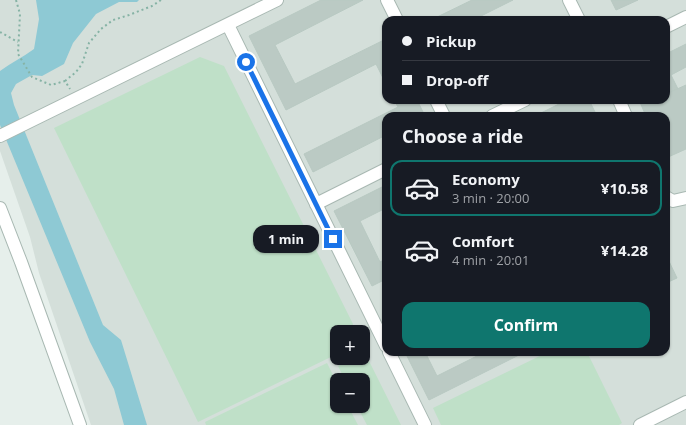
<!DOCTYPE html>
<html lang="en">
<head>
<meta charset="utf-8">
<style>
	body { margin:0; font-family:"Open Sans",sans-serif; background:#20242c; color:#f1f3f6; height:100vh; display:flex; flex-direction:column; font-size:15px; white-space:nowrap }
	* { box-sizing:border-box; margin:0 }
	p { font-size:13px; color:#9ea1a6 }
	.icon { flex:none; width:22px; height:22px; fill:none; stroke:currentColor; stroke-width:2; stroke-linecap:round; stroke-linejoin:round }
	.map { position:relative; flex:1; overflow:hidden }
	.side { position:absolute; left:382px; top:112px; width:288px; height:244px; display:flex; flex-direction:column; background:#171b24; border-radius:12px; box-shadow:0 1px 3px #0004 }
	.side>* { flex:none }
	.guide { position:absolute; left:382px; top:16px; width:288px; height:88px; border-radius:12px; box-shadow:0 1px 3px #0004; display:grid; align-content:center; height:88px; padding:0 20px; background:#171b24 }
	.buttons { position:absolute; left:330px; top:325px; display:grid; gap:8px }
	.buttons a { display:grid; place-items:center; width:40px; height:40px; border-radius:8px; background:#171b24; box-shadow:0 1px 3px #0004; font-size:20px }
	.end { position:absolute; width:18px; height:18px; margin:-9px; border:5px solid #1a73e8; background:#fff; box-shadow:0 0 0 2px #fff }
	.from { border-radius:50% }
	.bubble { position:absolute; height:28px; border-radius:12px; background:#171b24; box-shadow:0 1px 3px #0004; font-size:13px; font-weight:700; line-height:28px; text-align:center }
	.guide b { display:flex; align-items:center; gap:14px; height:38px; font-size:15px }
	.guide b+b { border-top:1px solid #363941 }
	.guide i { width:10px; height:10px; background:#f1f3f6 }
	ul { padding:0; list-style:none }
	li { display:flex; align-items:center; gap:12px; height:56px; margin:0 8px 6px; padding:0 12px; border:2px solid transparent; border-radius:12px }
	li div { flex:1 }
	li b { display:block; font-size:15px }
	li em { font-style:normal; font-weight:700 }
	li.active { border-color:#0f766e }
	li>.icon { width:36px; height:36px; stroke-width:1.5 }
	h2 { padding:0 20px; font-size:18px; line-height:48px }
	.action { display:flex; gap:8px; margin-top:auto; padding:8px 20px }
	.action a { flex:1; height:46px; border-radius:12px; background:#0f766e; color:#fff; font-size:16px; font-weight:700; line-height:46px; text-align:center }
	.map>svg:first-child { display:block }
</style>
</head>
<body>
<div class="map">
<svg width="686" height="425" viewBox="0 0 686 425">
	<rect width="100%" height="100%" fill="#e6efeb"/>
	<path fill="#d4dfda" fill-rule="evenodd" d="M0 0H686V425H91L39 273 30 237 0 151ZM386 20H666V100H386ZM386 116H666V352H386ZM337 332H363V358H337ZM337 380H363V406H337Z"/>
	<g fill="#bfe0c8">
		<path d="M200 57 224 66 353 324 351 332H337V354L198 422 54 128Z"/>
		<path d="M548 352H587L622 423 619 425H441L433 408Z"/>
		<path d="M365 353 401 425H367L357 406H363V380H345L338 366 355 358H363V354Z"/>
		<path d="M327 363 337 383V406H348L358 425H206L205 422Z"/>
	</g>
	<path fill="#8ec9d4" d="M36 0H139L137 2H119L96 14 73 43 64 64 42 76 32 75 16 84 11 93 14 105 103 325 121 340 147 425H124L114 389 90 342 0 125V71C11 63 23 57 34 49L39 19Z"/>
	<g fill="#bbcac4" stroke="#b8c9c2">
		<path d="M321 0H363L275 45 295 84 386 39V84L376 64 286 110 249 36Z"/>
		<path d="M472 0H513L473 20H431Z"/>
		<path d="M611 0H638L616 10Z"/>
		<path d="M686 44V67L671 75 678 89 666 94V54Z"/>
		<path d="M686 85V149L666 158V116H646L639 100H666V94Z"/>
		<path d="M394 100H417L425 116H386V135L313 172 304 154 398 107Z"/>
		<path d="M567 100H589L597 116H535Z"/>
		<path d="M386 185V208L360 221 380 262 386 259V279L372 286 334 211Z"/>
		<path d="M303 230 314 246 302 253 292 237Z"/>
		<path d="M666 255 677 278 666 283Z"/>
		<path d="M405 352H425L437 376 485 352H525L429 400Z"/>
	</g>
	<g fill="none" stroke-linecap="round" stroke-linejoin="round">
		<defs>
			<g id="minor">
				<path d="M387 0 397 20"/>
				<path d="M569 0 579 20"/>
				<path d="M228 25 386 346"/>
				<path d="M666 27 686 17"/>
				<path d="M436 100 444 116"/>
				<path d="M619 100 626 116"/>
				<path d="M492 116 525 100"/>
				<path d="M0 136 277 0"/>
				<path d="M666 197 673 201 686 198"/>
				<path d="M316 204 386 169"/>
				<path d="M389 352 425 425"/>
				<path d="M640 425 686 402"/>
			</g>
			<path id="tertiary" d="M0 208 21 262 80 425"/>
		</defs>
		<use href="#minor" stroke="#a8b8b2" stroke-width="14"/>
		<use href="#tertiary" stroke="#a8b8b2" stroke-width="14"/>
		<g stroke="#86b3a5" stroke-width="2" stroke-dasharray="2 3" stroke-linecap="butt">
			<path d="M16 0 20 14 18 54 32 77 51 85 65 81 70 89"/>
			<path d="M0 32 18 42"/>
			<path d="M65 81 76 72 82 64 89 43 101 29 113 20 129 15 152 6 161 0"/>
		</g>
		<use href="#minor" stroke="#fff" stroke-width="12"/>
		<use href="#tertiary" stroke="#fff" stroke-width="12"/>
	</g>
	<g fill="none" stroke-linecap="round" stroke-linejoin="round">
		<path stroke="#1a73e8" stroke-width="5" d="M246 62 333 239"/>
	</g>
</svg>
<div class="buttons">
<a>+</a>
<a>−</a>
</div>
<i class="end from" style="left:246px;top:62px"></i>
<i class="end" style="left:333px;top:239px"></i>
<div class="bubble" style="left:253px;top:225px;width:66px">1 min</div>
<div class="guide">
<b><i class="from"></i>Pickup</b>
<b><i></i>Drop-off</b>
</div>
<section class="side">
<h2>Choose a ride</h2>
<ul>
<li class="active"><svg class="icon" aria-label="car" viewBox="0 0 24 24"><path d="M5 17H2v-5l4-1 3-4h7l3 4 3 1v5h-3M9 17h6M6 11h13"/><circle cx="7" cy="17" r="2"/><circle cx="17" cy="17" r="2"/></svg><div><b>Economy</b><p>3 min · 20:00</p></div><em>¥10.58</em></li>
<li><svg class="icon" aria-label="car" viewBox="0 0 24 24"><path d="M5 17H2v-5l4-1 3-4h7l3 4 3 1v5h-3M9 17h6M6 11h13"/><circle cx="7" cy="17" r="2"/><circle cx="17" cy="17" r="2"/></svg><div><b>Comfort</b><p>4 min · 20:01</p></div><em>¥14.28</em></li>
</ul>
<div class="action"><a>Confirm</a></div>
</section>
</div>
</body>
</html>
